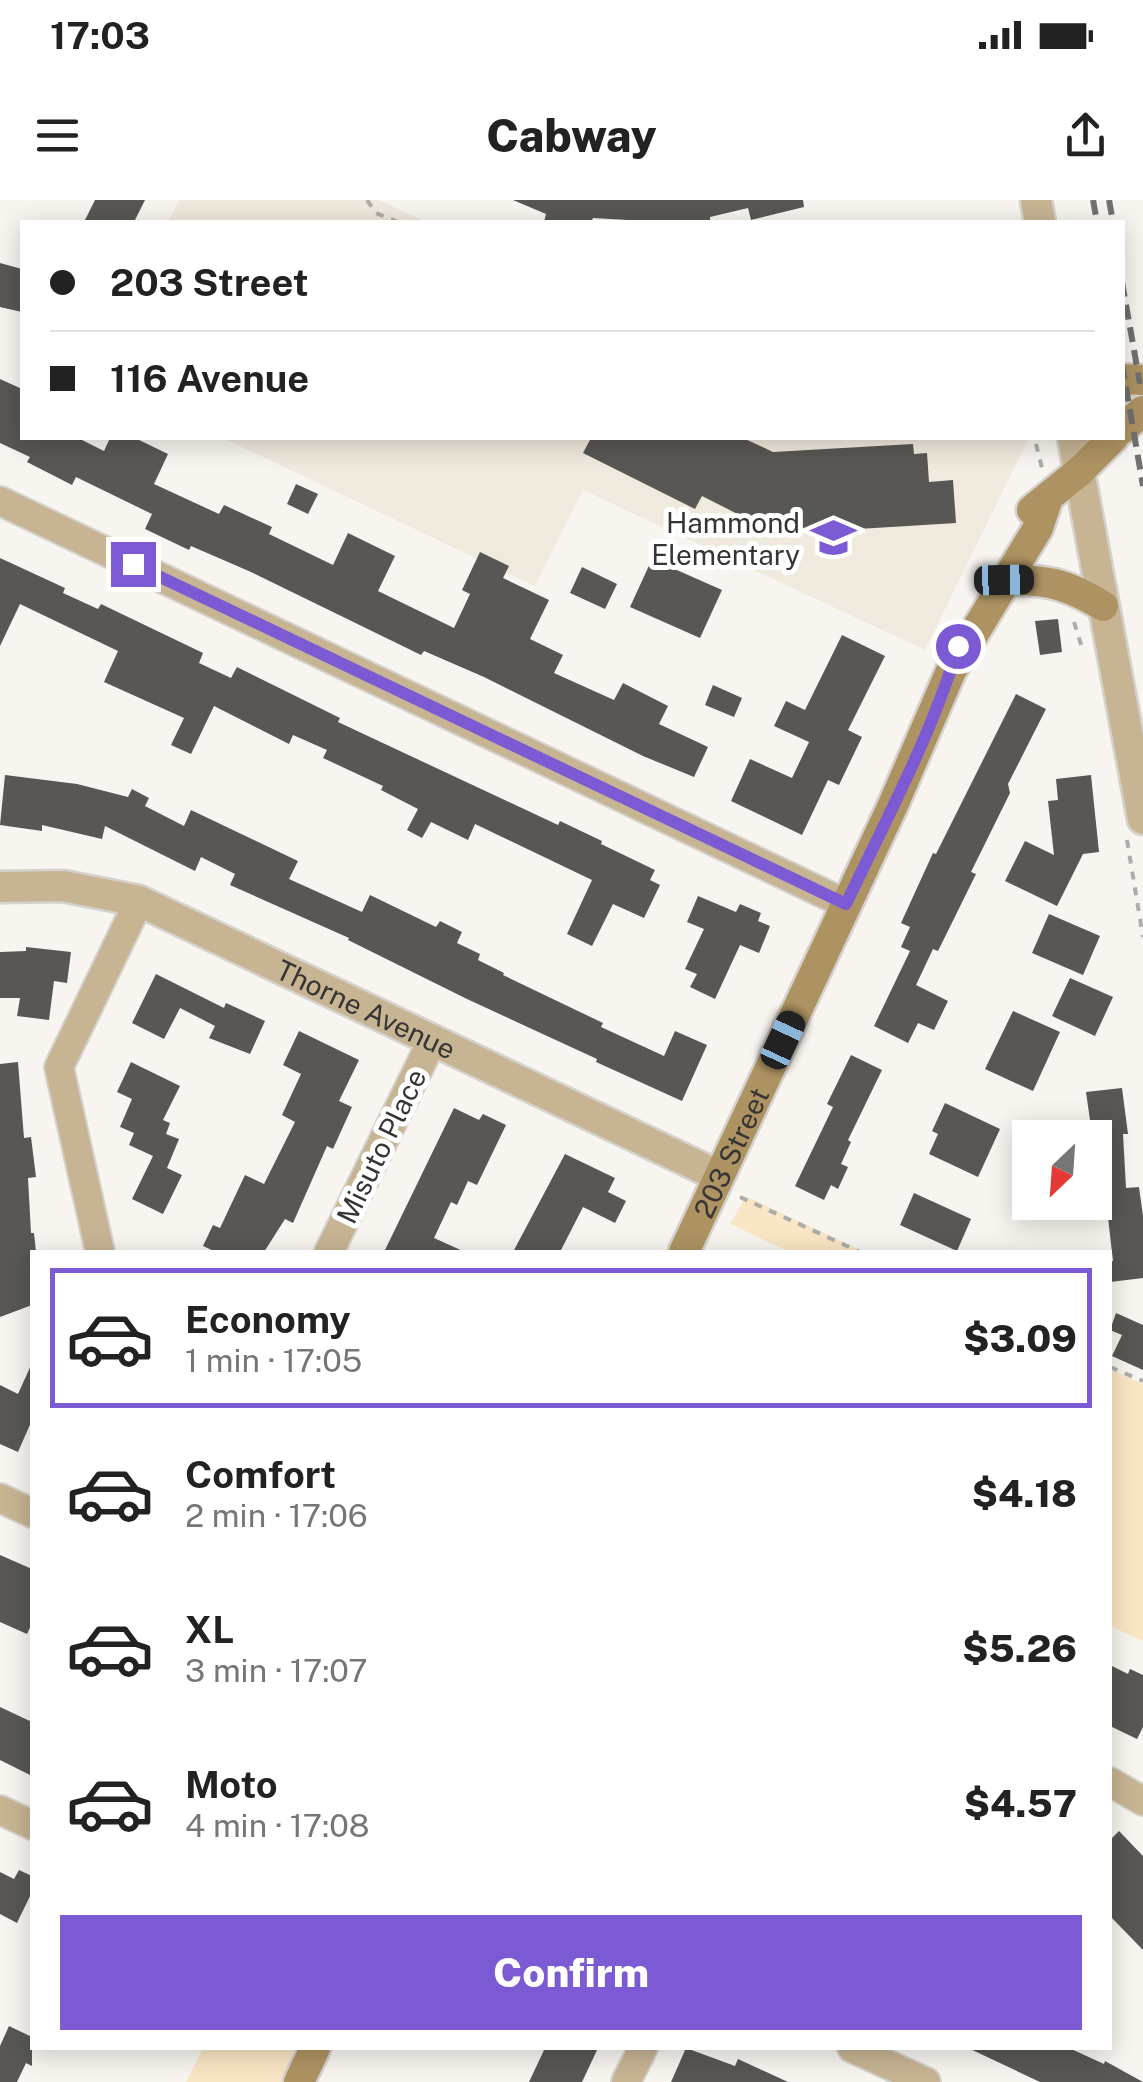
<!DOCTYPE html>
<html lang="en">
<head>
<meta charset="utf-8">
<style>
	body { margin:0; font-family:"Public Sans",sans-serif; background:#f6f6f6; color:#222; height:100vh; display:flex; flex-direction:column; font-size:38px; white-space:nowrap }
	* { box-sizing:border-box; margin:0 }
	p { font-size:32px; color:#767676 }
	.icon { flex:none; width:55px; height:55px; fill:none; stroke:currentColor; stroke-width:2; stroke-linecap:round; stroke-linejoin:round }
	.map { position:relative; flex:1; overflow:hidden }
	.panel { position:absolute; left:30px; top:1050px; width:1082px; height:800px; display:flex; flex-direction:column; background:#fff; border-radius:0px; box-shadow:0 5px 25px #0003 }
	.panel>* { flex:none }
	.top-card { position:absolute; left:20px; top:20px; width:1105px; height:220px; border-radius:0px; box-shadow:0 5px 25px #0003; display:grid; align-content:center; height:220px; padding:0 30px; background:#fff }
	.needle { width:65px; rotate:205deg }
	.fabs { position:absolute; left:1012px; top:920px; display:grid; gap:20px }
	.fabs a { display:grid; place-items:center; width:100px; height:100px; border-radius:0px; background:#fff; box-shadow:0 5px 25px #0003; font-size:50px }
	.end { position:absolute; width:45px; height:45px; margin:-22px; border:12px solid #7c5ad4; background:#fff; box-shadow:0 0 0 5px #fff }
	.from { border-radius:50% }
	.car { position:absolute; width:30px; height:60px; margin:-30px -15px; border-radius:12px; box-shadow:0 0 8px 2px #0007; background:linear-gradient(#222 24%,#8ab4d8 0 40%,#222 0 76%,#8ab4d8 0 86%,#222 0) }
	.top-card b { display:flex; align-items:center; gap:35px; height:95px; font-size:38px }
	.top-card b+b { border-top:2px solid #e0e0e0 }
	.top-card i { width:25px; height:25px; background:#222 }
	ul { padding:18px 0 0; list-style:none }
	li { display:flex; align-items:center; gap:30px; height:140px; margin:0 20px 15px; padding:0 10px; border:5px solid transparent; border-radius:0px }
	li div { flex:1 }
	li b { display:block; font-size:38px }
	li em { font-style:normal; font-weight:800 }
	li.selected { border-color:#7c5ad4 }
	li>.icon { width:90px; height:90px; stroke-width:1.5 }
	.cta { display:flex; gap:20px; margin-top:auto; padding:20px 30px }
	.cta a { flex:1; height:115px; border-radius:0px; background:#7c5ad4; color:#fff; font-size:40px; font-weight:800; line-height:115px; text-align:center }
	.status { display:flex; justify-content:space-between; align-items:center; height:70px; padding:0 50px; background:#fff; direction:ltr }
	.status svg { height:28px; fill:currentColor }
	header { display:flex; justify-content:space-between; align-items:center; height:130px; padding:0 30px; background:#fff; font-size:45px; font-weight:800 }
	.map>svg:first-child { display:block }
</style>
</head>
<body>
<div class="status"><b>17:03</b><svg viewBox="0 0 49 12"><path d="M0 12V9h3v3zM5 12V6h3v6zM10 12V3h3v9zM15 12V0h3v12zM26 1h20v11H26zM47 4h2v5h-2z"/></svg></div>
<header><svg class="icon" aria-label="menu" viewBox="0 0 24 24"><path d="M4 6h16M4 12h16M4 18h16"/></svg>Cabway<svg class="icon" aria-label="share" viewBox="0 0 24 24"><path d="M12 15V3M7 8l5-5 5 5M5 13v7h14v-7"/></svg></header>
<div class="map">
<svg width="1143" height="1882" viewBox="0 0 1143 1882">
	<rect width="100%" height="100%" fill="#f8f5f0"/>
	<g fill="#f0e9dd">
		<path d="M179 0H379L426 22H168Z"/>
		<path d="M223 238H1029L925 450 583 290 535 386Z"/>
	</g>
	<g fill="#f9e6c4">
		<path d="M745 998 752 999 864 1052H790L730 1024Z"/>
		<path d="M1110 1169 1143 1184V1441L1110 1426Z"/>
		<path d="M203 1848H315L299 1882H186Z"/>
	</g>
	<g fill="#595753">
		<path d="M95 0H145L134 22H84Z"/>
		<path d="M513 0H803L804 7 751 20 748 8 710 17V20L663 22 593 18 591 22H544L546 14Z"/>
		<path d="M0 63 22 69V112L0 107Z"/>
		<path d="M0 179 22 189V238H78L104 251 110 238H135L168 254 154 284 219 314 224 305 272 327 269 334 333 365 348 333 395 356 378 391 454 428 470 394 462 390 480 352 509 366 503 378 549 400 530 439 563 455 554 473 614 500 623 483 668 506 659 524 708 547 694 577 643 556 484 477 424 451 421 455 251 372 191 346 189 350 145 329 152 314 76 277 72 285 27 262 30 257 0 243Z"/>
		<path d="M591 238H743L773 252 913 244 914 254 927 253 929 282 953 280 956 323 777 334 702 296 695 309 583 253Z"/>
		<path d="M296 284 318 294 308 314 287 304Z"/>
		<path d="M0 358 65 388 63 393 98 409 101 404 203 453 199 463 231 478 237 467 340 518 338 522 558 625 560 621 602 641 601 644 655 670 650 680 660 685 644 718 613 704 592 746 567 734 592 680 475 624 468 640 431 622 422 638 407 630 418 609 381 590 383 586 323 558 327 550 293 535 289 544 214 506 191 554 171 545 184 518 104 482 118 451 20 404 0 446Z"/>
		<path d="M652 359 722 390 700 438 630 407Z"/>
		<path d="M582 367 617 384 605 409 570 393Z"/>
		<path d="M1058 419 1062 452 1040 455 1035 421Z"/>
		<path d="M842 435 885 456 848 530 862 537 839 585 828 580 802 635 731 601 750 559 792 578 809 542 774 526 786 501 805 510Z"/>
		<path d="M713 485 742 498 734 517 705 505Z"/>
		<path d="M1016 494 1046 509 1008 584 1010 593 971 672 976 674 938 751 933 749 916 785 948 801 934 830 918 823 908 843 874 826 910 751 901 747 910 727 901 723 933 653 936 654Z"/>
		<path d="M5 575 77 584 128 597 132 589 149 598 145 606 184 626 191 610 298 661 289 679 362 712 370 695 436 727 440 721 462 732 457 743 480 754 478 760 504 773 503 775 603 823 601 827 664 856 675 831 707 845 682 901 596 862 597 859 467 799 348 740 349 738 230 685 235 674 201 657 195 671 105 626 102 639 42 625V631L0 625Z"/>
		<path d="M1091 575 1099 652 1083 654 1057 706 1005 681 1025 641 1054 655 1048 601 1058 600 1056 579Z"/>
		<path d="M698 696 736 712 740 704 761 713 758 721 770 726 759 753 740 745 715 799 690 787 697 774 685 769 704 729 687 722Z"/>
		<path d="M1049 714 1100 736 1083 775 1032 753Z"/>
		<path d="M26 747 71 752 67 783 54 781 49 820 17 816 20 798H0V752L26 751Z"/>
		<path d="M156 774 224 808 226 803 265 821 250 854 209 838 215 826 180 808 164 839 132 823Z"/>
		<path d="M1070 778 1113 797 1095 836 1052 816Z"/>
		<path d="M1013 811 1060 832 1033 891 985 869Z"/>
		<path d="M299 831 359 860 339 901 352 907 333 949 327 946 293 1023 285 1019 264 1052H216L203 1046 213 1025 220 1028 245 975 264 984 295 922 282 915 301 874 283 865Z"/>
		<path d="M851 855 882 870 848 940 851 942 841 964 848 967 838 989 831 985 824 1000 795 986 833 907 827 904Z"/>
		<path d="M18 862 24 938 31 937 36 977 28 978 31 1033H34L36 1052H32V1105L0 1117V864Z"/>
		<path d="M131 862 180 886 163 920 170 923 166 934 179 939 167 968 182 975 163 1014 132 999 153 956 129 945 134 933 120 927 132 899 117 892Z"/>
		<path d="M1122 888 1128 934H1123L1126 988 1139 987 1143 1016V1078L1110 1082V1061H1113L1107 1009 1095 1010V938H1087L1084 921 1090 920 1086 892Z"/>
		<path d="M945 903 1000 929 978 977 929 954 938 934 932 931Z"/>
		<path d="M454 908 479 920 483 914 506 925 477 985 468 981 457 1005 451 1002 434 1038 465 1052H384Z"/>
		<path d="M565 954 615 978 608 992 626 1001 615 1023 583 1007 560 1052H513Z"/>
		<path d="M914 993 971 1019 957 1051 900 1025Z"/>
		<path d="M1116 1113 1143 1125V1170L1112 1156 1122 1135 1110 1130Z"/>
		<path d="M32 1163V1220L18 1252 0 1244V1185L18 1194Z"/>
		<path d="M0 1355 32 1369V1423L27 1434 0 1422Z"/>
		<path d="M1110 1465 1128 1474 1130 1469 1143 1475V1527L1137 1539 1110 1526Z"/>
		<path d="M0 1507 32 1522V1576L0 1560Z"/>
		<path d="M1119 1631 1143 1656V1750L1110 1716V1640Z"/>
		<path d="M19 1670 32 1676V1692L17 1723 0 1714V1672L14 1679Z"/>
		<path d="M9 1826 32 1837V1866L26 1863 17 1882H0V1846Z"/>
		<path d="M545 1848H598L582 1882H529Z"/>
		<path d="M686 1848 735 1866 738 1859 788 1882H671Z"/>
		<path d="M968 1848H1069L1104 1864 1105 1861 1143 1882H1040Z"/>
	</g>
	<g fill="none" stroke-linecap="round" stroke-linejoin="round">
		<defs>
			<g id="minor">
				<path d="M0 301 846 704"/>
				<path d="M100 1052 59 867 139 701"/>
				<path d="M329 1052 433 839"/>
				<path d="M0 1298 32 1313"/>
				<path d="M1110 1582 1143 1601"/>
				<path d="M0 1610 32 1625"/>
				<path d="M852 1848 926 1882"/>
				<path d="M626 1882 643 1848"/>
			</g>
			<g id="tertiary">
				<path d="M1036 0 1040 22"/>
				<path d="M1073 238 1143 619"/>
				<path id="s1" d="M0 687 63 686 139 701 719 976"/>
			</g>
			<g id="secondary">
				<path d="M1122 179 1143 180"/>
				<path d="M1122 229 1143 211"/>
				<path d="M1032 310 1080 271 1113 238"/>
				<path d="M1004 380C1047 379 1067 384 1103 406"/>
				<path id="s2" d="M684 1052 893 605 951 471 1038 328 1048 298"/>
				<path d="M299 1882 315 1848"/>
			</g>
		</defs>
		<use href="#minor" stroke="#d5d2ce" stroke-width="32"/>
		<use href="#tertiary" stroke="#d5d2ce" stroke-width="35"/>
		<use href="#secondary" stroke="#d5d2ce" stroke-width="35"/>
		<g stroke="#aeaca8" stroke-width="4" stroke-dasharray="8 8" stroke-linecap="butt">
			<path d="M367 0 376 13 398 22"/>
			<path d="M1036 244 1042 268"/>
			<path d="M1074 422 1083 451"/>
			<path d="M1127 640 1143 737"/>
			<path d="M740 997 860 1052"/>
			<path d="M1110 1167 1143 1181"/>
		</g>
		<use href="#minor" stroke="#c6b493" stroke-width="28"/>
		<use href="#tertiary" stroke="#c6b493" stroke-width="30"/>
		<use href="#secondary" stroke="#ae9362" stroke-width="30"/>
		<g stroke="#73716f" stroke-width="6" stroke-dasharray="15 8" stroke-linecap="butt">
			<path d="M1093 0 1097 22"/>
			<path d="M1109 0 1113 22"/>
			<path d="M1122 82 1140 184"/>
			<path d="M1122 164 1143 286"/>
		</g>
	</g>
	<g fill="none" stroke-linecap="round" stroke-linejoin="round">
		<path stroke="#7c5ad4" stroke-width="12" d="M133 364 846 704C884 624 934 530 958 446"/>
	</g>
	<defs>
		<symbol id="school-bare" viewBox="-9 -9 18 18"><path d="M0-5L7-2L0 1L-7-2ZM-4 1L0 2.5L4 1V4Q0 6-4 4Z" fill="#7c5ad4" stroke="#fff" stroke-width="2.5" paint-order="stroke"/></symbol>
	</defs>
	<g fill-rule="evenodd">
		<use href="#school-bare" x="802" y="306" width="63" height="63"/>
	</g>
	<g text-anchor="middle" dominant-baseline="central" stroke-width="10" stroke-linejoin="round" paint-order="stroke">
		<g font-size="28" fill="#363533" stroke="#fff" text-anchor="end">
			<text x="800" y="322">Hammond<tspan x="800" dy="32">Elementary</tspan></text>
		</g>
		<g font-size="28" fill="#363533" stroke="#fff">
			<text stroke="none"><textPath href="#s1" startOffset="392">Thorne Avenue</textPath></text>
			<text transform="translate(381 946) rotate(-64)">Misuto Place</text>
			<text stroke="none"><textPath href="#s2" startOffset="110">203 Street</textPath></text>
		</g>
	</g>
</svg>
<div class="fabs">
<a><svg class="needle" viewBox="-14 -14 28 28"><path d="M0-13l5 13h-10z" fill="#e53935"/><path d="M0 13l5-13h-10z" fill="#767676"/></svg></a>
</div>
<i class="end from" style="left:958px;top:446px"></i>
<i class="end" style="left:133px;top:364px"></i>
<i class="car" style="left:1004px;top:380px;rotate:89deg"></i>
<i class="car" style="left:783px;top:840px;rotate:25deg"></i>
<div class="top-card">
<b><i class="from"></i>203 Street</b>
<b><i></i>116 Avenue</b>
</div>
<section class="panel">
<ul>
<li class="selected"><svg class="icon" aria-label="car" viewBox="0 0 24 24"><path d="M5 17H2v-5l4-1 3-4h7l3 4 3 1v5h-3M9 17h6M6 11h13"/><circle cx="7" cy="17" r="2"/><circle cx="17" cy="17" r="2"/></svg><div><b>Economy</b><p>1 min · 17:05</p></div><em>$3.09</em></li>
<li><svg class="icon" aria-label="car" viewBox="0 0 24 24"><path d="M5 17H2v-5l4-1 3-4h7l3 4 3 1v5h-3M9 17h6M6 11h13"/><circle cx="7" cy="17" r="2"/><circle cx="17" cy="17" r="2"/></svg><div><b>Comfort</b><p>2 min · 17:06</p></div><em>$4.18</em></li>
<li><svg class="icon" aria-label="car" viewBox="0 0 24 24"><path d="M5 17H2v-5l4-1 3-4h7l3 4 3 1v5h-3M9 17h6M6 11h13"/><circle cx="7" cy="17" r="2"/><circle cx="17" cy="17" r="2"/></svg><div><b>XL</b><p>3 min · 17:07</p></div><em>$5.26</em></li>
<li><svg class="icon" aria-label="car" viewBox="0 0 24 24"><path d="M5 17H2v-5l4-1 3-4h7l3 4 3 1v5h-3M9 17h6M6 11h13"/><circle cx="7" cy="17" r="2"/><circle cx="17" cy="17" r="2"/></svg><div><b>Moto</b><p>4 min · 17:08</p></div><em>$4.57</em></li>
</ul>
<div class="cta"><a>Confirm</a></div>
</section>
</div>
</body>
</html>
